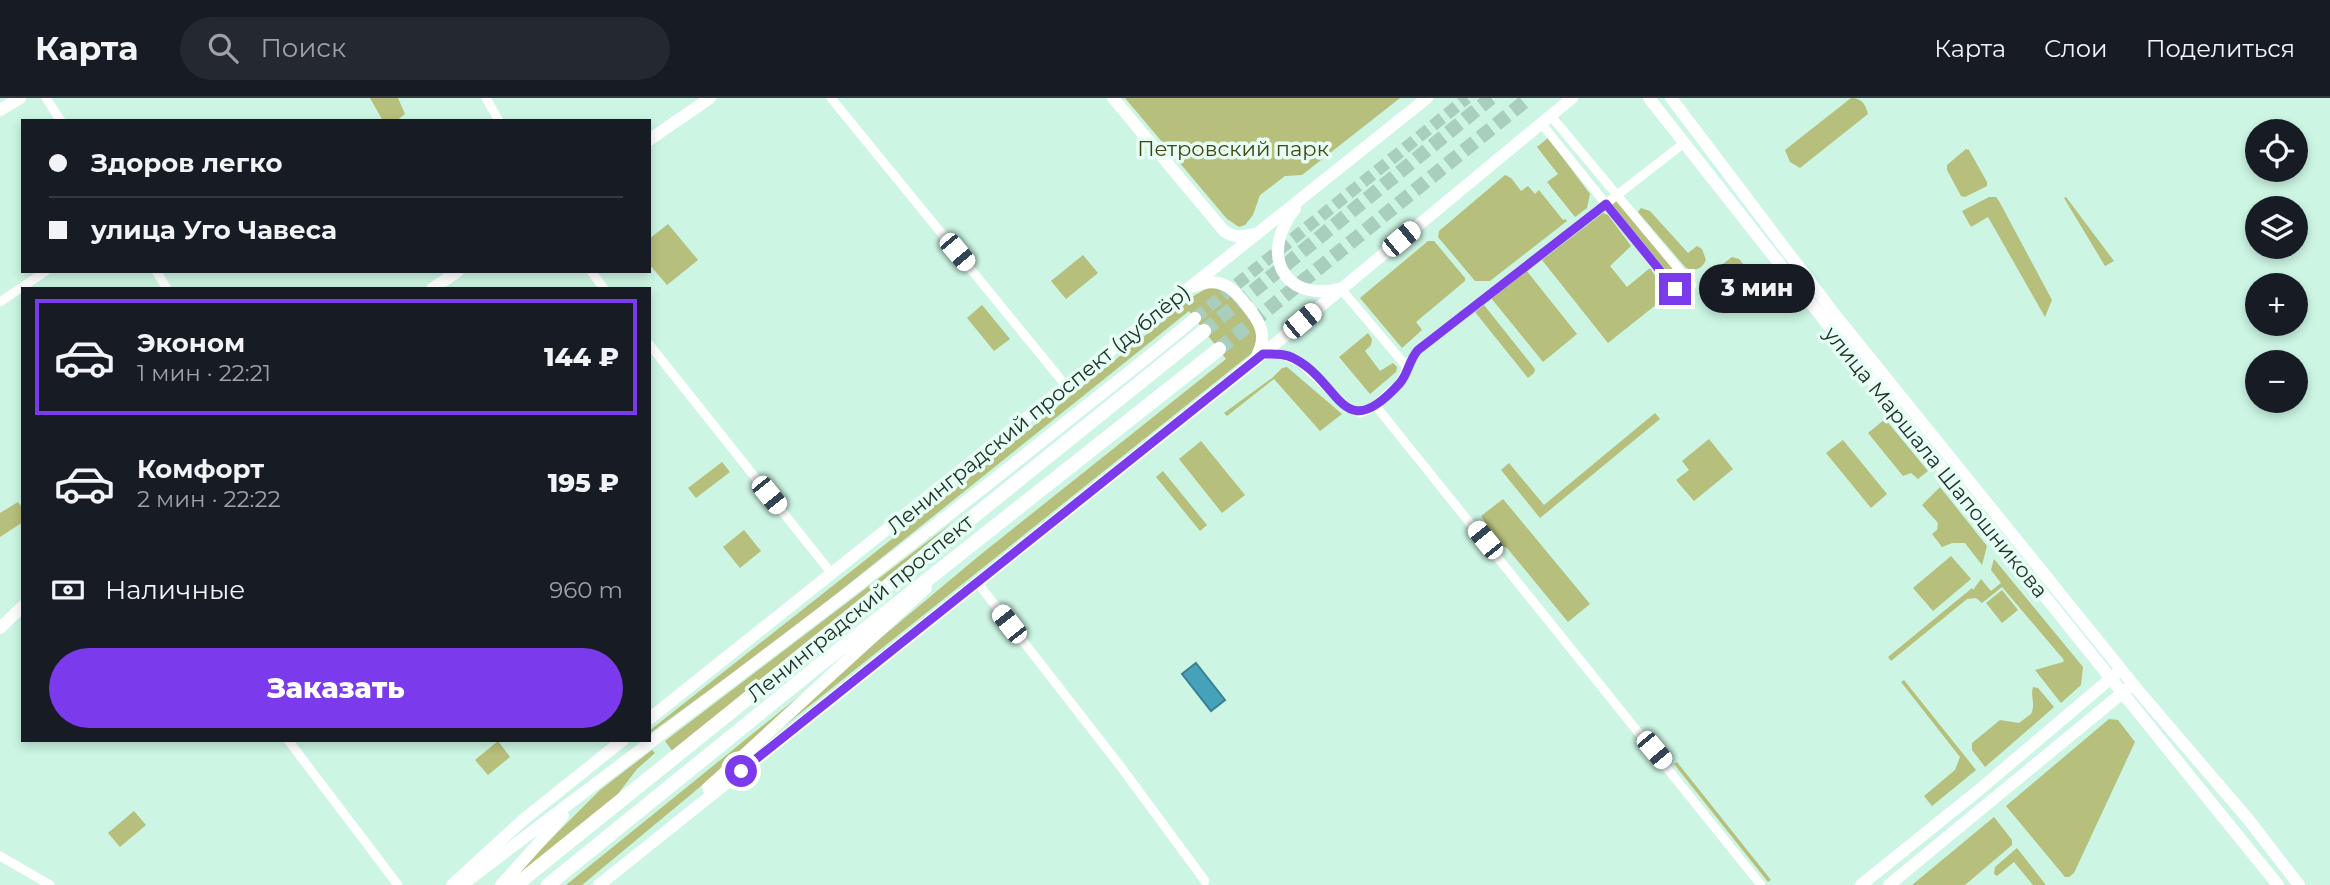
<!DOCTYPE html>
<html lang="ru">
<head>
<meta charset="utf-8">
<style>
	body { margin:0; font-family:Montserrat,sans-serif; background:#242831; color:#f1f3f6; height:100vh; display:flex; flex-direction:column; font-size:26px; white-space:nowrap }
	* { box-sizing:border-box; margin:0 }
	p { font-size:23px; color:#9ea1a6 }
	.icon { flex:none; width:38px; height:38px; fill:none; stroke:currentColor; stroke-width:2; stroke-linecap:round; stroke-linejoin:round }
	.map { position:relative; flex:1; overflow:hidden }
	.sheet { position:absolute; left:21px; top:189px; width:630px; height:455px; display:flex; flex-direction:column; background:#171b24; border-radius:0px; box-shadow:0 4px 10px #0003 }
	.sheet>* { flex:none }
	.top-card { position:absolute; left:21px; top:21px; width:630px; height:154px; border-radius:0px; box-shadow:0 4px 10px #0003; display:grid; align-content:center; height:154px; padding:0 28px; background:#171b24 }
	.buttons { position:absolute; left:2245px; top:21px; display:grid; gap:14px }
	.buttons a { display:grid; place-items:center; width:63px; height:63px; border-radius:50%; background:#171b24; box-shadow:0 4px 10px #0003; font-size:35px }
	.end { position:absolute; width:32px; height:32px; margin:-16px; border:9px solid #7c3aed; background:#fff; box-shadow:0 0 0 4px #fff }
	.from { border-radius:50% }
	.bubble { position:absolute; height:49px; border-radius:24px; background:#171b24; box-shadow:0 4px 10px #0003; font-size:23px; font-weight:800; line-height:49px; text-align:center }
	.car { position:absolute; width:21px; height:42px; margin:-21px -10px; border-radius:9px; box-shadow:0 0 5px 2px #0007; background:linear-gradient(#fff 24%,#345 0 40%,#fff 0 76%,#345 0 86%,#fff 0) }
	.top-card b { display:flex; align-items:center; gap:24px; height:66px; font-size:26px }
	.top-card b+b { border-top:2px solid #363941 }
	.top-card i { width:18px; height:18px; background:#f1f3f6 }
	ul { padding:12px 0 0; list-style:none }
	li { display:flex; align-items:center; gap:21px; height:116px; margin:0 14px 10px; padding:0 14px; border:4px solid transparent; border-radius:0px }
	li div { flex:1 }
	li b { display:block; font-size:26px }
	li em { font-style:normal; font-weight:800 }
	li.current { border-color:#7c3aed }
	li>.icon { width:63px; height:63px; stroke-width:1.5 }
	.pay { display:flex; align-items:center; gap:18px; height:77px; padding:0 28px; font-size:26px }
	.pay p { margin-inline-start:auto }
	.action { display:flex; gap:14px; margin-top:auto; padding:14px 28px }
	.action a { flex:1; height:80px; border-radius:42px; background:#7c3aed; color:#fff; font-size:28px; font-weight:800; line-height:80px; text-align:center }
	header { display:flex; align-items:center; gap:42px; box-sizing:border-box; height:98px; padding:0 35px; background:#171b24; border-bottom:2px solid #363941 }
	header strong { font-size:33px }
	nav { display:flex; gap:38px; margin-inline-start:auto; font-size:24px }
	.search { width:490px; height:63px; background:#242831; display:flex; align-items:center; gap:18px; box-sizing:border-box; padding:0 24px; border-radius:38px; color:#9ea1a6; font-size:26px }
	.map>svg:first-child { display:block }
</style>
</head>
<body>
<header>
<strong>Карта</strong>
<div class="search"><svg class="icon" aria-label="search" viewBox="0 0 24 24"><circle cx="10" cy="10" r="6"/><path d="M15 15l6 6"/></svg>Поиск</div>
<nav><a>Карта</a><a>Слои</a><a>Поделиться</a></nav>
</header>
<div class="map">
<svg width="2330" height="787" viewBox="0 0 2330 787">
	<rect width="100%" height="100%" fill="#ccf5e3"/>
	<g fill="#b6bf7b">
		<path d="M370 0H398L405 16 396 23H383Z"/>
		<path d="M1125 0H1400L1302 77 1285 78 1260 97 1253 117 1245 127 1239 129 1227 121Z"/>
		<path d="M1851 0C1862 0 1865 6 1868 16L1800 70 1790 64 1785 52Z"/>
		<path d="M1548 40 1590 96 1587 110 1575 119 1547 84 1558 76 1537 49Z"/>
		<path d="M1966 51 1969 52 1987 84V88L1965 99 1961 98 1947 72V67Z"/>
		<path d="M1505 77 1511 80 1521 93 1528 88 1535 96 1539 92 1563 122 1565 121 1567 123 1490 183H1475L1438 139 1439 133Z"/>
		<path d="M1989 99H1996L1999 103 2052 202 2045 219 1988 119 1971 129 1962 113Z"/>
		<path d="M2066 99 2114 163 2105 168 2064 100Z"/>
		<path d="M1615 101 1683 183 1682 188 1678 187 1611 105Z"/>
		<path d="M1641 110 1650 113 1688 155 1697 148 1702 151 1706 162C1702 171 1695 174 1686 170L1638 114Z"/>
		<path d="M1603 115 1608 117 1631 148 1610 168 1627 189 1650 170 1665 193 1662 202 1608 245 1542 162Z"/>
		<path d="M668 126 698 162 667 187 649 166V141Z"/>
		<path d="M1428 143H1434L1465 180V183L1416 224 1422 232 1402 250 1360 200Z"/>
		<path d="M1083 157 1098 175 1066 201 1051 183Z"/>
		<path d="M1732 159 1739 161 1767 195 1766 197 1760 192 1752 193 1730 211 1727 209 1719 169Z"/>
		<path d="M1526 172 1577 236 1543 264 1491 200Z"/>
		<path d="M1210 189C1227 189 1254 218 1257 234 1258 242 1255 248 1252 255L763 645 876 544 980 457 1226 261 1189 213 789 534 649 636V633L978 373 1195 197Z"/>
		<path d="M982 207 1010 241 994 253 967 220Z"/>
		<path d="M1484 207 1535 271 1534 275 1528 280 1475 214Z"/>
		<path d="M1368 235 1372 241 1371 247 1365 253 1380 273 1393 265 1397 269 1396 274 1370 296 1339 259Z"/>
		<path d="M1287 269 1342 316 1320 333 1274 281 1227 318 1224 315 1272 280 1282 270Z"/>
		<path d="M1655 315 1660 321 1540 420 1501 372 1509 365 1544 407Z"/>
		<path d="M1885 321 1928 373 1918 381 1911 375 1903 378 1868 335Z"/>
		<path d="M1709 341 1733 371 1694 403 1676 382 1689 372 1682 363Z"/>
		<path d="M1843 342 1887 396 1871 410 1826 355Z"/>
		<path d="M1201 343 1245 397 1222 415 1179 361Z"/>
		<path d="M722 364 730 374 696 400 688 390Z"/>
		<path d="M1163 373 1207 427 1200 433 1156 379Z"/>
		<path d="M1940 389 1987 448 1982 467 1965 445H1952L1942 449 1932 436 1937 432 1938 425 1922 407Z"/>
		<path d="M1503 401 1590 506 1568 524 1507 450 1501 448 1481 418Z"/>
		<path d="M18 404 23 411V424L0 439V415Z"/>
		<path d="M953 424 859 504 673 654 665 643Z"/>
		<path d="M744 432 761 453 740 470 723 449Z"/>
		<path d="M1951 458 1971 481 1933 513 1913 490Z"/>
		<path d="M1994 461 2083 569 2081 587 2061 605 2035 572 2063 564 2064 562 2002 489 1982 505 1976 500 1967 501 1891 563 1888 559 1972 490 1973 492 1981 481 1991 493 2001 485 1991 472Z"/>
		<path d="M2002 492 2018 512 2002 525 1986 505Z"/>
		<path d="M824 578 825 579 694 694 582 787H566Z"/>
		<path d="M1904 582 1976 672 1932 708 1924 698 1955 672 1960 659 1901 584Z"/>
		<path d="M2033 589 2038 590 2054 609 1985 669 1972 652V645L2000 622 2019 625 2031 616C2036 607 2030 598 2033 589Z"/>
		<path d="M2109 621 2118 622 2135 644 2074 775 2069 779H2065L2006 708Z"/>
		<path d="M498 643 510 659 488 677 475 662Z"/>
		<path d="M652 652 655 655 637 671 614 701 520 777 518 774 600 692Z"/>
		<path d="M1677 664 1771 782 1768 784 1674 666Z"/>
		<path d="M134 713 146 727 120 749 108 735Z"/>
		<path d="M1994 719 2012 742V747L1965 787H1912Z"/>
		<path d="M2017 750 2046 787H2033L2014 764 1997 778 1994 776 1995 769Z"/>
	</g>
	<path fill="#46a2bb" stroke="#3b8090" stroke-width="2" d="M1196 565 1225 602 1211 613 1182 576Z"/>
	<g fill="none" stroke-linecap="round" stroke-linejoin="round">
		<path stroke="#aacebe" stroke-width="12" stroke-dasharray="12 6" stroke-linecap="butt" d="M1195 220 1467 0"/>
		<g stroke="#aacebe" stroke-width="14" stroke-dasharray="14 7" stroke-linecap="butt">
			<path d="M1204 233 1491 0"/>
			<path d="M1219 251 1529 0"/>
		</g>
		<g stroke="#fff" stroke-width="9">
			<path d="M46 0 61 23"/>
			<path d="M486 0 499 23"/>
			<path d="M831 0 1067 289"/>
			<path d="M1551 18 1692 187"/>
			<path d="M1541 25 1680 198"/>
			<path d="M156 173 167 191"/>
			<path d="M591 173 604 191"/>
			<path d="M1341 191 1407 269"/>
			<path d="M0 204 46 173"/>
			<path d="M649 246 832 476"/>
			<path d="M1263 256 1283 257 1301 265 1346 308 1360 315 1368 312 1375 307 1401 284 1407 269 1418 252 1684 45"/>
			<path d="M1375 307 1761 787"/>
			<path d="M977 484 1121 669 1205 783"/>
			<path d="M288 642 398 787"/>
			<path d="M0 758 50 787"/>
		</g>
		<g stroke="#fff" stroke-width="12">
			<path d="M1113 0 1224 133C1234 140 1241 139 1253 136"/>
			<path d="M1649 0C1856 264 2066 526 2278 787"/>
			<path d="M1671 0 1836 218 2141 596 2248 721 2299 787"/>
			<path d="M0 12 20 0"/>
			<path d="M649 42 710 0"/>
			<path d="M1295 111C1260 154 1281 204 1339 191"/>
			<path d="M1195 188C1219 178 1233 189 1247 208 1260 224 1268 237 1257 258"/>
			<path d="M432 191 458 173"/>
			<path d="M0 530 23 508"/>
			<path d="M649 621C909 415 1167 206 1427 0"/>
			<path d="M708 690 926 490"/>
			<path d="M452 787 523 722 623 642"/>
			<path d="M462 787C657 638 855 493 1046 340 1095 300 1146 262 1195 220"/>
			<path d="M501 787 563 718"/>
			<path d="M599 787 1247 269 1572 0"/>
			<path d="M1861 787 1979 692 2117 575"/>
			<path d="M1889 787 2127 591"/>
		</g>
		<g stroke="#fff" stroke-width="14">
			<path d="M516 787 1204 233"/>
			<path d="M548 787 817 569 1219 251"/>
		</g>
	</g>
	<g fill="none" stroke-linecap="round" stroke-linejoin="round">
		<path stroke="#7c3aed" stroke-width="9" d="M741 673 1263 256C1274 256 1285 255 1295 261 1342 286 1342 349 1400 285 1408 276 1409 262 1418 252L1606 106 1675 191"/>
	</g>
	<g text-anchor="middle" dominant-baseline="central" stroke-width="7" stroke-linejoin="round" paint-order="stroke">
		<g font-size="21" fill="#414712" stroke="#e6fef3">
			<text x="1233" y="50">Петровский парк</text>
		</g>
		<g font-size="21" fill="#21312b" stroke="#e6fef3">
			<text transform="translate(1038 311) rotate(-39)">Ленинградский проспект (дублёр)</text>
			<text transform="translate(1936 364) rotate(51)">улица Маршала Шапошникова</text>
			<text transform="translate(860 510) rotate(-39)">Ленинградский проспект</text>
		</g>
	</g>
</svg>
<div class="buttons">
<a><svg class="icon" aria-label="locate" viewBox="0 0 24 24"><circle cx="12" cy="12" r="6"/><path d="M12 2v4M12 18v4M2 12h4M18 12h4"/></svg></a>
<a><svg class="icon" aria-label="layers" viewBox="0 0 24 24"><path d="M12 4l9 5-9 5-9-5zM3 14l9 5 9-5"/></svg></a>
<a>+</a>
<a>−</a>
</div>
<i class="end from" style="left:741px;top:673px"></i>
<i class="end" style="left:1675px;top:191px"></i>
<div class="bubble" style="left:1699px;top:166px;width:116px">3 мин</div>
<i class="car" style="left:1401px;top:141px;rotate:50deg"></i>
<i class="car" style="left:957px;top:154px;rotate:140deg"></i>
<i class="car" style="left:1302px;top:223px;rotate:50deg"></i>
<i class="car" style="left:769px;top:397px;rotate:141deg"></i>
<i class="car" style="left:1485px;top:442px;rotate:321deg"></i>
<i class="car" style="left:1009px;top:526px;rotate:322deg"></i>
<i class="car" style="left:1654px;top:652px;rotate:140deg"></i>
<div class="top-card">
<b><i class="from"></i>Здоров легко</b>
<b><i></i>улица Уго Чавеса</b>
</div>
<section class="sheet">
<ul>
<li class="current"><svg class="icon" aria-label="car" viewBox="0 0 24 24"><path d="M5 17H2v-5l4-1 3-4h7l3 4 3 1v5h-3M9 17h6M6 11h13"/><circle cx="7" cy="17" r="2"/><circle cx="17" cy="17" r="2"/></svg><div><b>Эконом</b><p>1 мин · 22:21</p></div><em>144 ₽</em></li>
<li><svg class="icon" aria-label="car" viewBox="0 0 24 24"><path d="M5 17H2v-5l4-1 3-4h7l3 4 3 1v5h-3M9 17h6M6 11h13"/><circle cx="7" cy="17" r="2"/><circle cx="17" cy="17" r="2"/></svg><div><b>Комфорт</b><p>2 мин · 22:22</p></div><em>195 ₽</em></li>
</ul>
<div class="pay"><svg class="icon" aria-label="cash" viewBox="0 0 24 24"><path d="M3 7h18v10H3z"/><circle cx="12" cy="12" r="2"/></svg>Наличные<p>960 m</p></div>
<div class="action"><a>Заказать</a></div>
</section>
</div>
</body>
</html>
